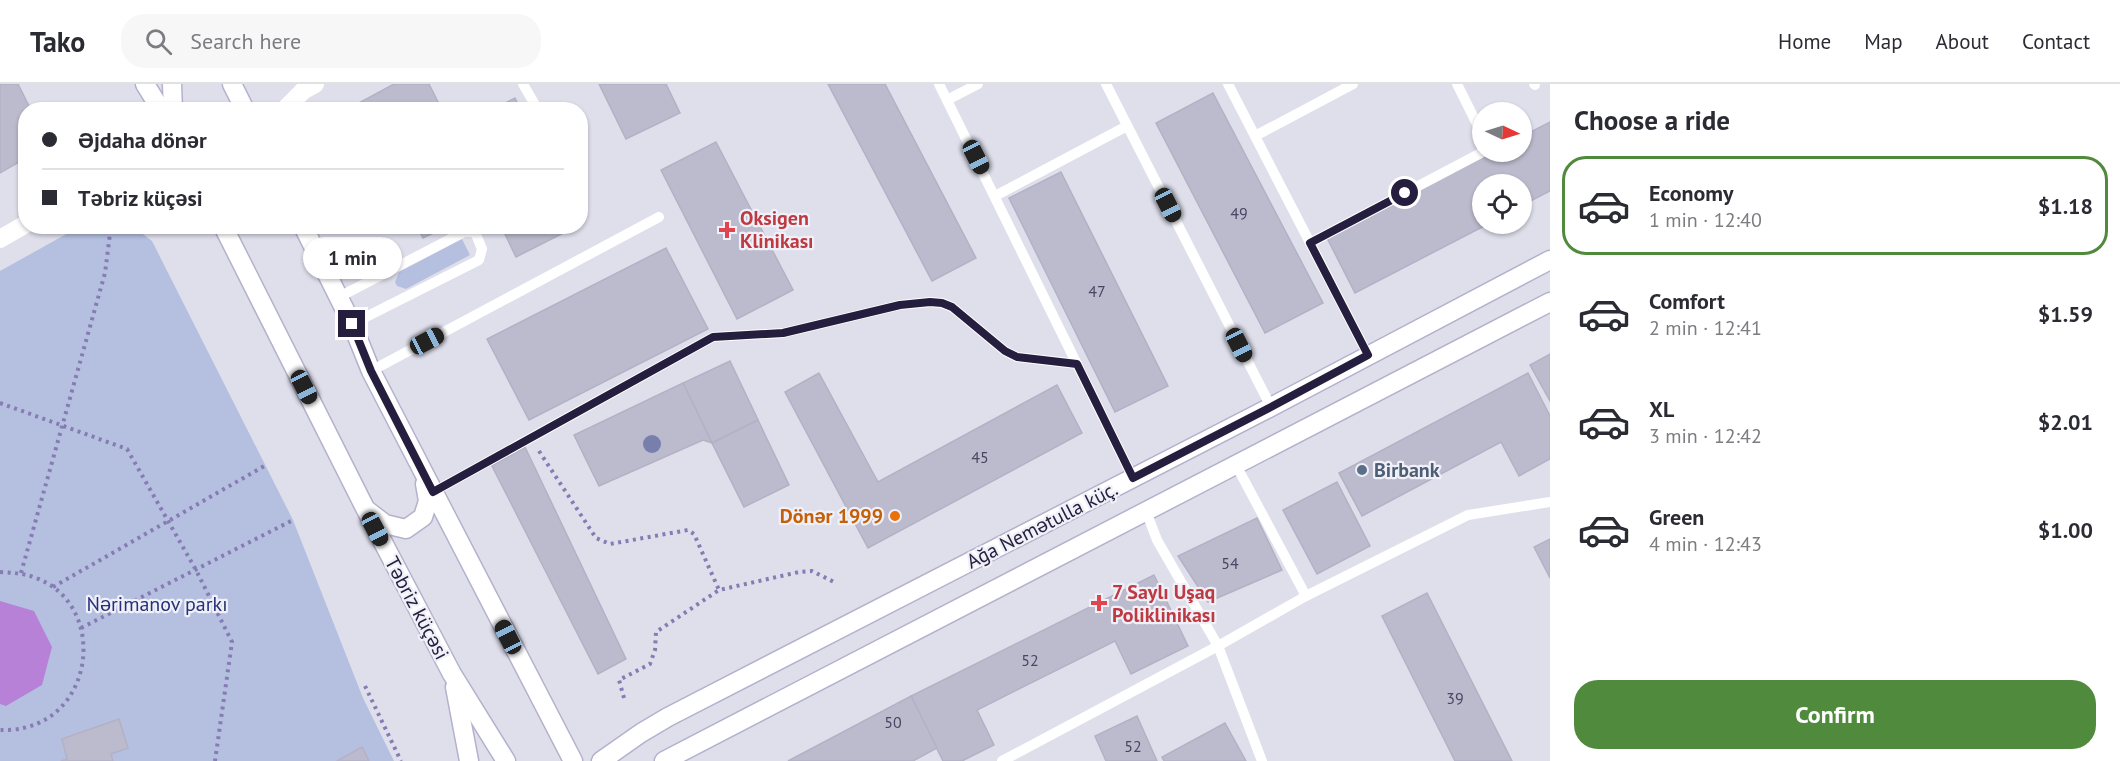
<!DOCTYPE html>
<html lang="en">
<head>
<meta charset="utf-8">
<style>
	body { margin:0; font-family:"PT Sans",sans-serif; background:#f7f7f7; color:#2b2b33; height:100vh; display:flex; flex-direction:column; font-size:22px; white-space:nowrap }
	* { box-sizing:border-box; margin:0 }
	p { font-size:20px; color:#7c7c81 }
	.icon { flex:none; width:33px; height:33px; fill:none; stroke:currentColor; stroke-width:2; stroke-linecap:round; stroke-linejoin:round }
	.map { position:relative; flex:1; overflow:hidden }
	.side { display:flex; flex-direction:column; background:#fff; width:570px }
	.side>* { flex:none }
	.guide { position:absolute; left:18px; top:18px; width:570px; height:132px; border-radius:24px; box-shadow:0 2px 4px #0004; display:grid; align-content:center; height:132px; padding:0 24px; background:#fff }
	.needle { width:39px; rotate:94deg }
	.controls { position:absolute; left:1472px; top:18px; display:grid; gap:12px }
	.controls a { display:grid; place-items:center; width:60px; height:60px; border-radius:50%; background:#fff; box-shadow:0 2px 4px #0004; font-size:30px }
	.end { position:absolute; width:27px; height:27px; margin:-14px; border:8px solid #251e3e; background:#fff; box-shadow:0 0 0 3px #fff }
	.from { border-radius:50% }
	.bubble { position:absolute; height:42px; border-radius:21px; background:#fff; box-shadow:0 2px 4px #0004; font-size:20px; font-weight:800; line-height:42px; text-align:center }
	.car { position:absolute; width:18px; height:36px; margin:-18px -9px; border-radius:8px; box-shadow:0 0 4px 2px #0007; background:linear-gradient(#222 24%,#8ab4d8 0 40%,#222 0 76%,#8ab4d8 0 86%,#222 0) }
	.guide b { display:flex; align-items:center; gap:21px; height:57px; font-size:22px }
	.guide b+b { border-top:2px solid #e1e1e2 }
	.guide i { width:15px; height:15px; background:#2b2b33 }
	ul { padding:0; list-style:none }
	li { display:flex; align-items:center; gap:18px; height:99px; margin:0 12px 9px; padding:0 12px; border:3px solid transparent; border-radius:24px }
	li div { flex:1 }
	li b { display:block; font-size:22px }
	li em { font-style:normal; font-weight:800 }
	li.on { border-color:#508a3d }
	li>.icon { width:54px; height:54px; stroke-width:1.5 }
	h2 { padding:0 24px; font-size:27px; line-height:72px }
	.action { display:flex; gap:12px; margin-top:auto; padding:12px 24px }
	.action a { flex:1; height:69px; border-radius:24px; background:#508a3d; color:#fff; font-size:24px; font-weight:800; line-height:69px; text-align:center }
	header { display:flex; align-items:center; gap:36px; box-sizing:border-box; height:84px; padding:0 30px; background:#fff; border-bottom:2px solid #e1e1e2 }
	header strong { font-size:28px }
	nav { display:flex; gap:33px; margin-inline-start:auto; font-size:21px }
	.search { width:420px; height:54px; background:#f7f7f7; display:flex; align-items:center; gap:15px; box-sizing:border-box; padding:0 21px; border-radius:24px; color:#7c7c81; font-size:22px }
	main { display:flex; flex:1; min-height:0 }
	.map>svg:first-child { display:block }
</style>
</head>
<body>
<header>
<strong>Tako</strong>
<div class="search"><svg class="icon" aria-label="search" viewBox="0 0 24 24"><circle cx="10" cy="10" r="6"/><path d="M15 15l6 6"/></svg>Search here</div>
<nav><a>Home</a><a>Map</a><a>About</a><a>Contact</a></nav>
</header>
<main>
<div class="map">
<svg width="1550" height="677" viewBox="0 0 1550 677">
	<rect width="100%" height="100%" fill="#dfdfec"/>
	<g fill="#b5c0e0">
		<path d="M79 143H134L152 157 293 436 363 614 394 677H0V187Z"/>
		<path d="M462 155 470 171 406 205 397 202 395 198 399 188Z"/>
	</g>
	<path fill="#b781d8" d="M0 517 34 527 52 563 42 601 6 622 0 620Z"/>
	<g fill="#bbbbcd" stroke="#b2b1c6" stroke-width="1.5">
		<path d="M0 0H18L31 26H26V74L0 89Z"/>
		<path d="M394 0H429L442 26H357L355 21Z"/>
		<path d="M599 0H666L680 29 626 55Z"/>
		<path d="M828 0H885L976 174 932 197Z"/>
		<path d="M1213 9 1323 219 1265 249 1156 39Z"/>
		<path d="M515 14 521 26H491Z"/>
		<path d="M1550 38V107L1521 122V100H1482V140H1488L1355 209 1327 154 1493 68H1521V53Z"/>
		<path d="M716 58 793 206 737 235 661 86Z"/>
		<path d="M1061 88 1168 302 1115 328 1009 114Z"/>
		<path d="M417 142H448L423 154Z"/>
		<path d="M501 142H577L516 173Z"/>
		<path d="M666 164 708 245 529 336 487 255Z"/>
		<path d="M1550 270V317L1530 281Z"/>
		<path d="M730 277 758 336 712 359 683 299Z"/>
		<path d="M819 289 878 398 1057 301 1082 349 868 464 785 308Z"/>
		<path d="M1528 289 1550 332V375L1519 392 1501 358 1362 432 1339 389Z"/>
		<path d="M683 299 712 359 703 356 599 402 574 351Z"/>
		<path d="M758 336 789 401 744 423 712 359Z"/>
		<path d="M525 363 626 575 598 590 492 382Z"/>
		<path d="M1337 398 1370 462 1317 490 1283 426Z"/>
		<path d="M1257 434 1282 486 1208 518 1178 472Z"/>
		<path d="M1550 455V494L1534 463Z"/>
		<path d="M1154 491 1188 562 1131 590 1115 557 977 626 994 661 962 677H943L911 612Z"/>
		<path d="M1427 509 1512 677H1455L1382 532Z"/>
		<path d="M911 612 937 664 913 677H788Z"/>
		<path d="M1137 632 1157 677H1106L1095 652Z"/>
		<path d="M119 635 128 664 111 670 113 677H61L67 675 62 655Z"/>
		<path d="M1225 639 1246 677H1164L1162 673Z"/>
		<path d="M362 663 369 677H337Z"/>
	</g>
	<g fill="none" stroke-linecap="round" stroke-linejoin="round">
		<defs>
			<g id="secondary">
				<path d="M145 0 161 26"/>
				<path d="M172 0 173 26"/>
				<path d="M232 0 245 26"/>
				<path d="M223 142 365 424 452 590 506 677"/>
				<path d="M303 142 352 240 371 287 573 677"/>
				<path d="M368 427 385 440 406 445 423 433 428 417 425 400"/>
				<path d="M455 603 469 677"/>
				<path d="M601 677 641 649 668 633 1271 323 1550 176"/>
				<path d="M664 677 1550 218"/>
			</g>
		</defs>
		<use href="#secondary" stroke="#b4b1cd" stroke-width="21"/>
		<g stroke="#857cb3" stroke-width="4" stroke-dasharray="3 4.5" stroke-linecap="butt">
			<path d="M0 319 127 365 196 486 232 558 215 677"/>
			<path d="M539 367 596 454 610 460 688 446 694 450 719 506 799 488 812 487 836 499"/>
			<path d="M0 488C13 489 24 489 36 494 106 520 96 629 23 644 16 646 7 646 0 646"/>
			<path d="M21 489 105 189 111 142"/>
			<path d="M53 503 266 381"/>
			<path d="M81 544 293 436"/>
			<path d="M365 602 401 677"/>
			<path d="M624 614 619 596 650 580 655 566 656 548 719 506"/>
		</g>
		<g stroke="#fff" stroke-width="10">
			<path d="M523 0 538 26"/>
			<path d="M939 0 1133 394"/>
			<path d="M1106 0 1271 323"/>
			<path d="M1228 0 1368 271"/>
			<path d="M1457 0 1482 50"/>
			<path d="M1534 0 1535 1"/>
			<path d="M947 16 978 0"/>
			<path d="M1255 52 1353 0"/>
			<path d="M995 112 1127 42"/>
			<path d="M1310 159 1481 69 1482 66"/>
			<path d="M339 213 464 148H475L482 165 479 176 352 240"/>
			<path d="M371 287 659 133"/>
			<path d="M1236 381 1306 512"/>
			<path d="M433 408 713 253 783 249 900 221 930 218 942 219 952 223 1005 267 1017 273 1077 280"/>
			<path d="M1002 677 1218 562 1157 456 1146 427"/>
			<path d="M1262 677 1218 562 1306 512 1468 431 1550 418"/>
		</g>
		<g stroke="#fff" stroke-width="18">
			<path d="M284 26 304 6 315 0"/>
			<path d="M0 155 26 140"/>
		</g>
		<use href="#secondary" stroke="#fff" stroke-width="18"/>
	</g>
	<circle fill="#787fad" cx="652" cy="360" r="9"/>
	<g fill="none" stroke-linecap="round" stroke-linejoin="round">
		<path stroke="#251e3e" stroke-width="8" d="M352 240 371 287 433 408 713 253 783 249 900 221 930 218 942 219 952 223 1005 267 1017 273 1077 280 1133 394 1271 323 1368 271 1310 159 1405 109"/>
	</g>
	<g fill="#e0444e" stroke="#f0f0f8" stroke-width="2">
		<path d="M724 137h6v6h6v6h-6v6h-6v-6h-6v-6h6z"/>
		<path d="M1096 510h6v6h6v6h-6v6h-6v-6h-6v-6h6z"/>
	</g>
	<circle fill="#5c6f8a" stroke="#f0f0f8" stroke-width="2" cx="1362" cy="386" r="6"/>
	<circle fill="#e8710a" stroke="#f0f0f8" stroke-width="2" cx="895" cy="432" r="6"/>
	<g text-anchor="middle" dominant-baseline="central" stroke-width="4.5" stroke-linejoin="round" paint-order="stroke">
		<g font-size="16" fill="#4a4562">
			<text x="1239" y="129">49</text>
			<text x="1097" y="207">47</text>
			<text x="980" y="373">45</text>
			<text x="1230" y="479">54</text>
			<text x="1030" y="576">52</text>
			<text x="1455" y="614">39</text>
			<text x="893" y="638">50</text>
			<text x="1133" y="662">52</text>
		</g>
		<g font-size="20" font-weight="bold" fill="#be3a42" stroke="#f0f0f8" text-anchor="start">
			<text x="740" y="134">Oksigen<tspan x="740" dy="23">Klinikası</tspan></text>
			<text x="1112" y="508">7 Saylı Uşaq<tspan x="1112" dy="23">Poliklinikası</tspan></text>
		</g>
		<g font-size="20" font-weight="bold" fill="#4e5e75" stroke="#f0f0f8" text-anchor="start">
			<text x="1374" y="386">Birbank</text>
		</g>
		<g font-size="20" font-weight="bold" fill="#c56008" stroke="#f0f0f8" text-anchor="end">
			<text x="883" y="432">Dönər 1999</text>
		</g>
		<g font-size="20" fill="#251e3e" stroke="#f0f0f8">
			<text transform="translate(1042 441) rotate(-27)">Ağa Nemətulla küç.</text>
			<text transform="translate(417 524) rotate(62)">Təbriz küçəsi</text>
		</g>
		<g font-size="20" fill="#243079" stroke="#f0f0f8">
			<text x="157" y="520">Nərimanov parkı</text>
		</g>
	</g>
</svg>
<div class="controls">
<a><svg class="needle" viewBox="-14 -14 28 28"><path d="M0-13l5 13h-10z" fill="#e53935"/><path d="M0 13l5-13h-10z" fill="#7c7c81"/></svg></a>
<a><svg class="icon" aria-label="locate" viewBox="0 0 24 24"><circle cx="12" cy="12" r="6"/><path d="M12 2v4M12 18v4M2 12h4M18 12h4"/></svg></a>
</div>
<i class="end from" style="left:1405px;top:109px"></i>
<i class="end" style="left:352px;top:240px"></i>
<div class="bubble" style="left:303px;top:153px;width:99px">1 min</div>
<i class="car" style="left:976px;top:73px;rotate:153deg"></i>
<i class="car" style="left:1168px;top:121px;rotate:153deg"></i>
<i class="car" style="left:427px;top:257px;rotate:62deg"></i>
<i class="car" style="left:1239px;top:261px;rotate:153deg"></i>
<i class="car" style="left:304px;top:303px;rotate:153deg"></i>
<i class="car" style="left:375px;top:445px;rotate:152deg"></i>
<i class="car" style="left:508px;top:553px;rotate:333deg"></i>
<div class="guide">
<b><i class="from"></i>Əjdaha dönər</b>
<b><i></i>Təbriz küçəsi</b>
</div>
</div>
<section class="side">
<h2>Choose a ride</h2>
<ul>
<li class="on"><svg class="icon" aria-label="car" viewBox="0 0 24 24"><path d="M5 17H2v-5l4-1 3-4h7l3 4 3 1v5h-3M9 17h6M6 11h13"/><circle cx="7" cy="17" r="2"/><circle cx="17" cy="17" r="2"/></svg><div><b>Economy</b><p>1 min · 12:40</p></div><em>$1.18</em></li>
<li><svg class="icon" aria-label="car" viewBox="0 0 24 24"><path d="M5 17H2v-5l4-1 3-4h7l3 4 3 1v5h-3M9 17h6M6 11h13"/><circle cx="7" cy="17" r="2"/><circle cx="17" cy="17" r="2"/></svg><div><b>Comfort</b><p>2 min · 12:41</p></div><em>$1.59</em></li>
<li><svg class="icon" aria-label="car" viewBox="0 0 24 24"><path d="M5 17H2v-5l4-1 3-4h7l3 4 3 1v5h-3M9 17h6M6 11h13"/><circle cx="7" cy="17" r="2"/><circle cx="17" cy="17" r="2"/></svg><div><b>XL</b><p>3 min · 12:42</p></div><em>$2.01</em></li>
<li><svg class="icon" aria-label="car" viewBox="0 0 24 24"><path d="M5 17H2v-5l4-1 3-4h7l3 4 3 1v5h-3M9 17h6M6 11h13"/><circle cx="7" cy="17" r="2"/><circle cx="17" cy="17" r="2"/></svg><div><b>Green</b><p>4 min · 12:43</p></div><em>$1.00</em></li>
</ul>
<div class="action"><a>Confirm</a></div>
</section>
</main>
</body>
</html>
